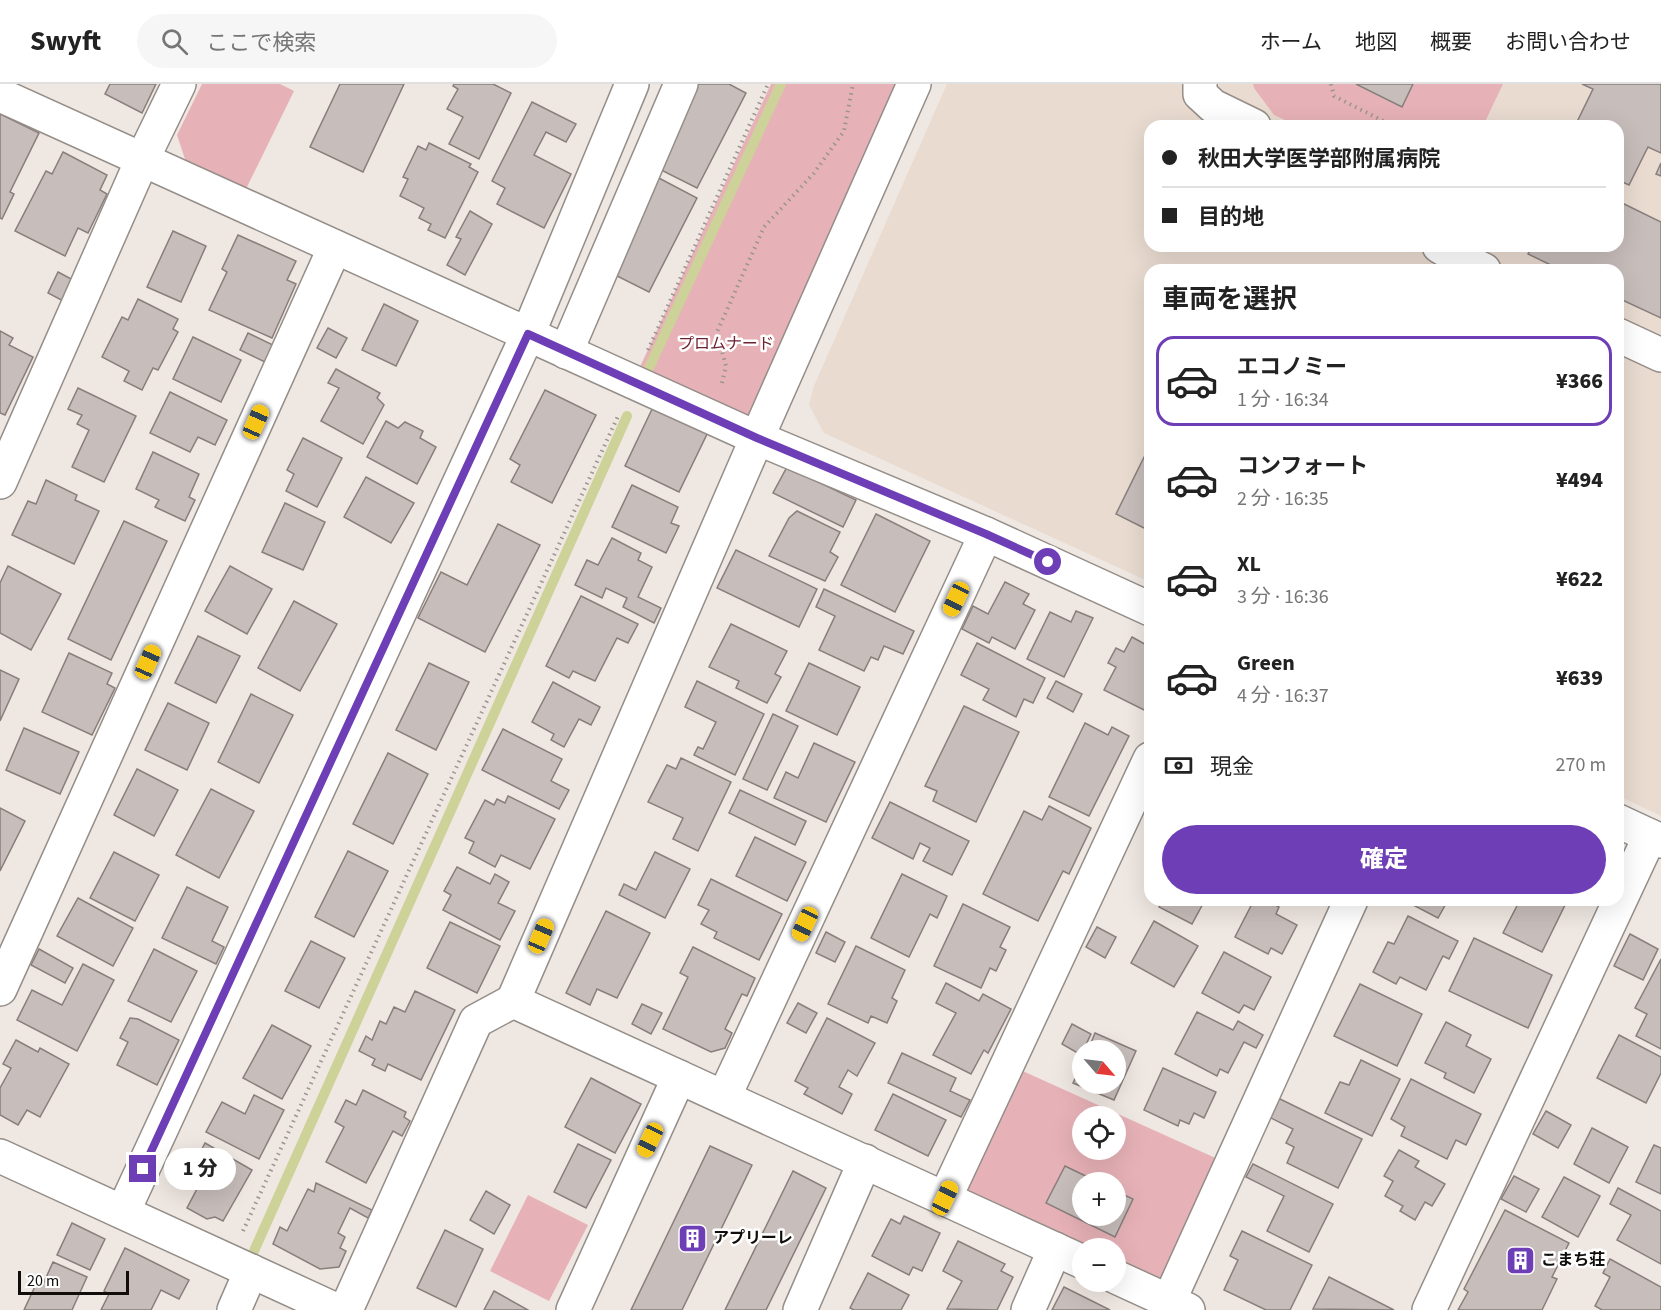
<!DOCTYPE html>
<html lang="ja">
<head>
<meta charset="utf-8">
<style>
	body { margin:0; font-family:"Source Sans 3","Noto Sans JP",sans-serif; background:#f6f6f6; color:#222; height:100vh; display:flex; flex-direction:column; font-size:22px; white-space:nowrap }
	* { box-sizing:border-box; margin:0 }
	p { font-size:20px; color:#767676 }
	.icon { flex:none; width:33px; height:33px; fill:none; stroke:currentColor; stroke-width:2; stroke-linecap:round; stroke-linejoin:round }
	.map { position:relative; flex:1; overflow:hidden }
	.sheet { position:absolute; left:1144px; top:180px; width:480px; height:642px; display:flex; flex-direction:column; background:#fff; border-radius:18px; box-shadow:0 6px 24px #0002 }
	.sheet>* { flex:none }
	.guide { position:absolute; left:1144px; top:36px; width:480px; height:132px; border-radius:18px; box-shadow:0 6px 24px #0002; display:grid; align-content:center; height:132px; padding:0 18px; background:#fff }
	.needle { width:39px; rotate:118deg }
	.fabs { position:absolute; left:1072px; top:956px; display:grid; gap:12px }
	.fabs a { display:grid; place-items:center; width:54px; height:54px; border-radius:50%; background:#fff; box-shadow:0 6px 24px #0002; font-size:30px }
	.scale { position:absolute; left:18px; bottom:15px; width:111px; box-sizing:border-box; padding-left:6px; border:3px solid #100d0b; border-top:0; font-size:16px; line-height:21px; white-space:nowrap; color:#100d0b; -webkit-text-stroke:4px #fff; paint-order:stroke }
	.end { position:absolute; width:27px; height:27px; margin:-14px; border:8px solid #6d3eb6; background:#fff; box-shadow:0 0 0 3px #fff }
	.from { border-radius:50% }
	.bubble { position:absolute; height:42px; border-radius:21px; background:#fff; box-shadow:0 6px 24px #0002; font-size:20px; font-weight:800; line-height:42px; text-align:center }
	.car { position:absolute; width:18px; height:36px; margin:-18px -9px; border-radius:8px; box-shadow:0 0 4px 2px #0007; background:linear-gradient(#f5c518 24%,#345 0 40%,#f5c518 0 76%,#345 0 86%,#f5c518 0) }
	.guide b { display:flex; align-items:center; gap:21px; height:57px; font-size:22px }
	.guide b+b { border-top:2px solid #e0e0e0 }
	.guide i { width:15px; height:15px; background:#222 }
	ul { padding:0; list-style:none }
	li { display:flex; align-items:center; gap:18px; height:90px; margin:0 12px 9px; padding:0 6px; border:3px solid transparent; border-radius:18px }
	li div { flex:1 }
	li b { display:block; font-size:22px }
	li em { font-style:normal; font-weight:800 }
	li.selected { border-color:#6d3eb6 }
	li>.icon { width:54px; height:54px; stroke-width:1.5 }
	h2 { padding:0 18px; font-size:27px; line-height:72px }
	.pay { display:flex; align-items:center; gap:15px; height:66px; padding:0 18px; font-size:22px }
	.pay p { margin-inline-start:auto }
	.cta { display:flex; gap:12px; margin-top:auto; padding:12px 18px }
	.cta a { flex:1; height:69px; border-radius:36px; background:#6d3eb6; color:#fff; font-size:24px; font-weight:800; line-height:69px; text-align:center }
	header { display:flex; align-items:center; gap:36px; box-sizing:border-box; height:84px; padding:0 30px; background:#fff; border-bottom:2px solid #e0e0e0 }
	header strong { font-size:28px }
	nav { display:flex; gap:33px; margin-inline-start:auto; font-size:21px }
	.search { width:420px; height:54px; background:#f6f6f6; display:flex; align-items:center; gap:15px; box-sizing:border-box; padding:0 21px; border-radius:33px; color:#767676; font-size:22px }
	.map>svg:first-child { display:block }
</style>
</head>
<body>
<header>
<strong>Swyft</strong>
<div class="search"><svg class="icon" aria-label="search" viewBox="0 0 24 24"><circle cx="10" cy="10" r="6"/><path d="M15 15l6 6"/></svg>ここで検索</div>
<nav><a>ホーム</a><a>地図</a><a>概要</a><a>お問い合わせ</a></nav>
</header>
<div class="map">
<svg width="1661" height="1226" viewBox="0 0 1661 1226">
	<rect width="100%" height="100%" fill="#efe7e1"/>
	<path fill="#e9dbd0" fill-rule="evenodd" d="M947 0H1661V732L1619 712 1618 186H1150V498L824 349 809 321 814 302ZM1150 42H1618V162H1150Z"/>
	<g fill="#e7b2b7" fill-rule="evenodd">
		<path d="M202 0H280L294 7 245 107 186 78 177 51Z"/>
		<path d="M771 0H917L757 354 633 298Z"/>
		<path d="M1253 0H1356L1402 22 1413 0H1503L1483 42H1298L1274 31 1254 4Z"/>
		<path d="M1007 980 1231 1081 1169 1217 1116 1193V1164H1083L945 1114ZM1083 1032H1116V1065H1083ZM1083 1098H1116V1131H1083Z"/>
		<path d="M528 1111 588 1141 549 1217 490 1187Z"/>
	</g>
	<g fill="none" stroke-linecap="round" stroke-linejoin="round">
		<g stroke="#cdd298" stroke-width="10">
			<path d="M642 299 781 0"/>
			<path d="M254 1167 627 332"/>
		</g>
	</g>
	<g fill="#c7bdba" stroke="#887e7c" stroke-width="1.5">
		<path d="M110 0H156L142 29 105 10Z"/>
		<path d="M340 0H404L363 88 310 63Z"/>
		<path d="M454 0H493L511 9 479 75 449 60 463 33 447 25 458 5 453 2Z"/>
		<path d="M692 0H729L746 9 697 104 655 83Z"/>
		<path d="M1356 0H1413L1402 23Z"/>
		<path d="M1582 0H1661V69L1648 63 1629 101 1618 96V42H1575L1593 5Z"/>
		<path d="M532 18 576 40 566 58 546 48 534 71 571 90 544 144 497 120 505 104 492 97Z"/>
		<path d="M0 30 39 49 10 108 14 110 2 135 0 134Z"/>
		<path d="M429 59 471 80 469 83 478 88 445 154 428 146 431 140 419 134 424 124 400 112 408 95 403 93 418 62 426 66Z"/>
		<path d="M63 68 107 91 100 106 107 110 88 149 78 144 65 172 15 147 46 87 52 90Z"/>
		<path d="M1661 79V92L1656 90Z"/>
		<path d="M655 92 697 114 649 208 607 187Z"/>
		<path d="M1618 117 1661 138V234L1618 214V186H1561L1528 170 1532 162H1618Z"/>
		<path d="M470 127 492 140 465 191 447 181 461 155 456 153Z"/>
		<path d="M173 147 206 162 181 218 147 203Z"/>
		<path d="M238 151 296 177 287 196 296 200 272 254 209 226 227 188 222 185Z"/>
		<path d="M58 188 77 198 67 219 48 209Z"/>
		<path d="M138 215 178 235 173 245 178 248 158 286 153 284 142 306 124 297 129 287 102 273 122 233 128 236Z"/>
		<path d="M384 220 418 237 396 282 362 266Z"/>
		<path d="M328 244 347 254 336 274 317 264Z"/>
		<path d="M0 247 13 254 9 261 33 273 5 331 0 329Z"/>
		<path d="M248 249 273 261 265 278 240 266Z"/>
		<path d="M193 253 241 276 221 318 173 295Z"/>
		<path d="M336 285 380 309 377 314 384 321 363 360 321 337 339 304 328 299Z"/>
		<path d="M78 304 136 332 104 398 72 383 89 346 77 340 82 331 68 325Z"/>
		<path d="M545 306 596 331 552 419 511 398 520 381 510 375Z"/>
		<path d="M170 308 227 336 215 361 198 353 190 368 150 349Z"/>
		<path d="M654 321 708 348 679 408 625 382Z"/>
		<path d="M386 337 398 344 405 338 423 347 420 354 436 363 417 400 367 373Z"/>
		<path d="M303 354 342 374 317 423 286 407 294 390 287 386Z"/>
		<path d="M1150 361V447L1116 430Z"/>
		<path d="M153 368 199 390 189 413 195 416 185 437 155 423 159 416 136 405Z"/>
		<path d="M787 383 856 416 843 443 773 409Z"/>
		<path d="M366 393 414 419 391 459 344 433Z"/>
		<path d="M46 396 77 411 75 416 99 427 74 480 12 451 28 417 36 420Z"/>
		<path d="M632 401 678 423 671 439 679 442 666 469 612 443Z"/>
		<path d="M285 419 325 438 303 486 262 468Z"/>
		<path d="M797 427 840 448 830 468 838 473 825 497 769 472 789 434Z"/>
		<path d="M876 430 930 457 895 528 841 501Z"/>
		<path d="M124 437 167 457 111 576 68 555Z"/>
		<path d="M498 440 540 461 485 568 418 534 441 488 467 501Z"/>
		<path d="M612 454 641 469 638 476 652 483 638 513 661 524 654 539 623 523 627 514 606 504 602 514 575 501 587 476 598 481Z"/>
		<path d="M736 466 817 505 799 543 717 504Z"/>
		<path d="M8 482 61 510 31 566 0 549V499Z"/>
		<path d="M230 482 272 505 247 550 205 527Z"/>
		<path d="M1005 498 1029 510 1023 520 1035 526 1015 565 992 553 989 559 962 545 973 522 988 530Z"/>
		<path d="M824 505 914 547 903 570 884 562 878 576 871 573 864 587 819 566 835 532 816 523Z"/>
		<path d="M581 512 638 540 628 559 617 554 595 597 573 587 569 594 546 582Z"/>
		<path d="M294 517 337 540 300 607 258 584Z"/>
		<path d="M1076 527 1093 534 1064 593 1027 575 1050 528 1071 538Z"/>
		<path d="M731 540 787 567 775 590 781 593 767 619 736 604 739 597 709 583Z"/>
		<path d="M198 552 240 572 216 619 175 599Z"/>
		<path d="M1132 553 1150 563V612L1144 626 1104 606 1116 583 1108 579 1116 564 1124 568Z"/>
		<path d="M977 559 1045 594 1033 619 1024 615 1016 633 983 616 989 605 961 591Z"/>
		<path d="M69 569 112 589 107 600 115 604 92 651 42 628Z"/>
		<path d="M429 579 469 598 436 666 396 646Z"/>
		<path d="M809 579 860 603 837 651 786 627Z"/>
		<path d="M0 586 19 595 0 637Z"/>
		<path d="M697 597 764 630 735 691 694 671 698 663 703 665 716 638 685 623Z"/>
		<path d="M1056 597 1082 610 1073 628 1047 614Z"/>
		<path d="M553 598 600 623 591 641 579 635 564 663 551 656 554 650 532 638Z"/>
		<path d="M251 610 293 631 259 699 218 678Z"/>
		<path d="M168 619 209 639 187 686 145 666Z"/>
		<path d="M964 622 1019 648 976 738 933 717 937 707 925 702Z"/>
		<path d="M773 630 798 642 767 706 743 695Z"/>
		<path d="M1085 639 1108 651 1112 643 1129 652 1089 732 1049 713Z"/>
		<path d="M24 644 79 668 60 710 6 686Z"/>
		<path d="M503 645 562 675 551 697 569 706 559 725 482 686Z"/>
		<path d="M814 659 855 678 826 738 774 714 786 688 798 694Z"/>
		<path d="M388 669 428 690 393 760 353 740Z"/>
		<path d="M681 674 731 698 698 767 673 755 683 734 648 718 667 681 676 685Z"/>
		<path d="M137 685 178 706 154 752 114 731Z"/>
		<path d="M211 705 254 727 219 794 176 771Z"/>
		<path d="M740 706 806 737 795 761 729 729Z"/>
		<path d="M508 712 555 735 530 785 501 771 495 783 469 769 474 758 465 754 485 716 494 721 497 715 505 719Z"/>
		<path d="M890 718 969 757 952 791 923 777 930 764 920 759 913 775 872 754Z"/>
		<path d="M1049 722 1091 744 1069 790 1063 787 1038 837 983 810 1024 727 1042 736Z"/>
		<path d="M0 724 25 737 0 787Z"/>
		<path d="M755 753 806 778 787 817 736 792Z"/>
		<path d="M348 767 388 787 354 853 315 833Z"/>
		<path d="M114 768 159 791 135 837 90 814Z"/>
		<path d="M655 768 690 785 665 834 619 811 624 800 636 806Z"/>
		<path d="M457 783 490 800 495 790 509 798 498 819 515 827 500 856 443 826 451 811 444 807Z"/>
		<path d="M902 790 947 812 937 834 930 830 909 873 871 854Z"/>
		<path d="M711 795 782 830 759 876 714 854 717 848 701 840 709 826 698 821Z"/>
		<path d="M187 803 228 823 212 857 224 863 216 880 162 854Z"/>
		<path d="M78 814 133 844 113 882 57 852Z"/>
		<path d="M1163 816H1205L1192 840 1159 823Z"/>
		<path d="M1254 816H1266L1279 823 1276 830 1297 841 1282 870 1271 864 1268 870 1235 853Z"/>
		<path d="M1410 816H1448L1438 834 1409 819Z"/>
		<path d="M1520 816H1556L1565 821 1542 868 1503 849Z"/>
		<path d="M963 820 1010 843 1000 863 1006 866 996 887 990 884 981 904 934 882Z"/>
		<path d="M606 827 650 849 617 914 597 905 590 921 566 909Z"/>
		<path d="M1408 832 1458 857 1449 875 1443 872 1426 906 1400 893 1396 900 1373 888 1388 858 1394 860Z"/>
		<path d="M1154 837 1198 862 1174 903 1131 879Z"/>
		<path d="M450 838 500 862 477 909 427 884Z"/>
		<path d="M1097 843 1116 853 1105 874 1086 863Z"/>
		<path d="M826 848 845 858 835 878 816 869Z"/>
		<path d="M1630 850 1658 865 1643 896 1614 882Z"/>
		<path d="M1474 854 1552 891 1528 944 1449 907Z"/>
		<path d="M311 857 345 874 319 924 285 907Z"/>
		<path d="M856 862 905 886 892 914 897 917 887 939 871 932 868 939 828 920Z"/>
		<path d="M693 863 755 894 747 912 742 910 725 945 732 949 725 964 711 968 663 945 688 893 680 889Z"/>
		<path d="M39 865 73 884 65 899 31 881Z"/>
		<path d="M154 865 197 887 171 938 128 917Z"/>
		<path d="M1224 868 1271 893 1254 926 1244 921 1239 929 1202 909Z"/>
		<path d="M1661 875V965L1636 952 1647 930 1635 924Z"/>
		<path d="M83 880 114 896 77 967 17 936 32 906 62 921Z"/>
		<path d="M946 899 979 917 983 910 1011 925 988 969 984 966 971 990 933 971 956 929 936 919Z"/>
		<path d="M1360 900 1422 930 1397 982 1334 952Z"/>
		<path d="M415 907 455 926 421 996 388 980 385 987 372 981 375 975 359 967 366 952 372 956 380 937 386 940 394 923 405 928Z"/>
		<path d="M798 919 817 929 806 949 787 939Z"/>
		<path d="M642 920 662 929 651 950 632 940Z"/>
		<path d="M1197 928 1233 946 1238 937 1263 951 1256 964 1244 958 1228 989 1220 985 1217 992 1175 970Z"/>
		<path d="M130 934 138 935 179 956 157 1001 117 981 128 958 120 954Z"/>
		<path d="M827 934 875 959 857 992 848 986 839 1003 852 1010 842 1030 804 1010 808 1004 795 997Z"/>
		<path d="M1446 938 1471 951 1466 962 1491 975 1474 1009 1444 994 1446 989 1425 979Z"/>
		<path d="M1072 940 1091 950 1081 971 1062 960Z"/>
		<path d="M272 941 311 962 282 1015 243 994Z"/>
		<path d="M1095 949 1136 967 1114 1016 1073 999 1083 977V999H1116V966H1088Z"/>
		<path d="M1619 951 1661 973V989L1646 1019 1597 994Z"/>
		<path d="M16 956 38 968 40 964 69 980 40 1033 27 1026 18 1041 0 1031V1004L11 984 3 980Z"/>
		<path d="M902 969 956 994 950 1007 970 1016 961 1033 888 999Z"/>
		<path d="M1361 976 1400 995 1372 1052 1325 1029 1340 998 1349 1001Z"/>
		<path d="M1163 984 1216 1008 1204 1034 1194 1029 1189 1040 1180 1036 1178 1042 1144 1026Z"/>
		<path d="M591 994 641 1020 615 1069 565 1043Z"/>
		<path d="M1411 995 1481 1030 1466 1061 1456 1056 1447 1075 1401 1052 1405 1043 1391 1035Z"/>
		<path d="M363 1006 406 1028 404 1033 410 1037 402 1052 393 1047 366 1099 326 1078 344 1043 335 1038 346 1016 356 1021Z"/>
		<path d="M893 1010 946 1036 928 1072 875 1046Z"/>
		<path d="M254 1011 284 1026 259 1075 206 1048 222 1018 245 1030Z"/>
		<path d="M1278 1014 1362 1055 1338 1104 1287 1079 1294 1063 1286 1059 1293 1045 1269 1033Z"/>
		<path d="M1546 1027 1571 1041 1558 1064 1533 1050Z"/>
		<path d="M1592 1044 1628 1063 1609 1099 1574 1080Z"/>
		<path d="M205 1059 252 1086 223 1137 215 1133 207 1135 187 1124 199 1101 190 1096 197 1084 193 1082Z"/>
		<path d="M578 1060 611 1076 586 1124 554 1108Z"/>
		<path d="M1654 1061 1661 1064V1110L1636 1098Z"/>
		<path d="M710 1062 752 1081 682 1226H631Z"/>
		<path d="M1399 1066 1419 1077 1415 1083 1445 1100 1432 1122 1425 1118 1415 1136 1400 1127 1403 1122 1385 1112 1393 1097 1384 1092Z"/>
		<path d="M1253 1080 1333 1120 1309 1168 1267 1147 1284 1112 1246 1093Z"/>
		<path d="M1065 1082 1098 1098H1083V1131H1116V1107L1133 1115 1115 1153 1046 1119Z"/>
		<path d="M793 1087 826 1104 766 1226H725Z"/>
		<path d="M1514 1092 1539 1105 1526 1128 1501 1115Z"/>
		<path d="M1564 1093 1600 1112 1578 1153 1542 1133Z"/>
		<path d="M316 1099 372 1126 368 1134 350 1124 338 1149 345 1153 340 1164 346 1167 339 1183 320 1185 273 1160 280 1143 287 1147 308 1105 314 1108Z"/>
		<path d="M1618 1104 1661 1127V1180L1617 1156 1631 1131 1610 1120Z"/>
		<path d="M486 1107 510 1121 494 1150 470 1136Z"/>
		<path d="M1505 1126 1569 1159 1552 1193 1557 1195 1542 1226H1458L1468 1208 1464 1205Z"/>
		<path d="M904 1132 940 1149 922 1187 913 1183 909 1191 872 1172 891 1135 900 1140Z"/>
		<path d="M72 1139 105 1155 90 1186 57 1171Z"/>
		<path d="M445 1146 483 1165 456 1223 417 1204Z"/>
		<path d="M1242 1147 1312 1181 1290 1226H1266L1224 1206 1238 1176 1230 1172Z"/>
		<path d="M958 1157 1005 1180 1001 1187 1013 1193 997 1226 947 1225 962 1197 943 1187Z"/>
		<path d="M125 1164 189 1196 179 1215 161 1206 151 1226H101L109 1210 104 1207Z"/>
		<path d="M1610 1175 1661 1203V1226H1602L1595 1222 1610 1193 1603 1189Z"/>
		<path d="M53 1178 87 1193 72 1226H24L38 1196 44 1198Z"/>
		<path d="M868 1189 909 1211 901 1226H854L850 1224Z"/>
		<path d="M1329 1193 1394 1226 1313 1225Z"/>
		<path d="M1064 1203 1110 1226H1052Z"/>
		<path d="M494 1207 528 1226H484Z"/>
	</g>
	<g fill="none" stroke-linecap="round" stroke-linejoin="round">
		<defs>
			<g id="minor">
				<path d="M914 0 757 354 513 917 1083 1178"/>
				<path d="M1200 0V10L1213 22 1254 42"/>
				<path d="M0 11 757 354 986 450 1150 525"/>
				<path d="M1439 162 1454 171 1484 186"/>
				<path d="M1618 251 1661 271"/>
				<path d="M566 268 681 0"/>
				<path d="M0 398 143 74 179 0"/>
				<path d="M1618 737 1661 757"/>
				<path d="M0 905 335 163"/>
				<path d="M724 1013 986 450"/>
				<path d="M0 1072 336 1226"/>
				<path d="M945 1114 1150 675"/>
				<path d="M123 1128 528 250 632 0"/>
				<path d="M1116 1193 1188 1226"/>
				<path d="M1169 1217 1351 816"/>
				<path d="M234 1226 251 1187"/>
				<path d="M346 1226 476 937 513 917"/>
				<path d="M573 1226 679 993"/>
				<path d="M800 1226 865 1077"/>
				<path d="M1028 1226 1055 1165"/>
				<path d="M1429 1226 1650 752"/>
			</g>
		</defs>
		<use href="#minor" stroke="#948d88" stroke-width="36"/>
		<g stroke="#9b9590" stroke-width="4" stroke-dasharray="1.5 4.5" stroke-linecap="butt">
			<path d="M1331 0 1334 12 1393 42"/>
			<path d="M648 266 768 0"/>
			<path d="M722 299 726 282 717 248 764 143 814 89 844 47 853 0"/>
			<path d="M243 1147 619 330"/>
		</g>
		<use href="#minor" stroke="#fff" stroke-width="33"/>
	</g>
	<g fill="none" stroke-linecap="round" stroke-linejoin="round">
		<path stroke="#6d3eb6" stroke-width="8" d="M143 1085 528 250 757 354 986 450 1048 478"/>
	</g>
	<defs>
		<symbol id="building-square" viewBox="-11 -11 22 22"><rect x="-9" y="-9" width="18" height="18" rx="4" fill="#6d3eb6" stroke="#fff"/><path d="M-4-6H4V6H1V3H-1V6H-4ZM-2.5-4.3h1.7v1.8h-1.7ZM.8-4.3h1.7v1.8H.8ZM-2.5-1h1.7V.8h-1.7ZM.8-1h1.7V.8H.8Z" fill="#fff"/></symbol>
	</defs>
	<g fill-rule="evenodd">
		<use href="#building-square" x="676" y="1138" width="33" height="33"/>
		<use href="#building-square" x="1504" y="1160" width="33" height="33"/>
	</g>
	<g text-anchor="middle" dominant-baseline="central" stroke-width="5" stroke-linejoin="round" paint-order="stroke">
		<g font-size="16" fill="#6d2231" stroke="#fff">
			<text x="726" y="260">プロムナード</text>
		</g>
		<g font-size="16" font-weight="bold" fill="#100d0b" stroke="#fff" text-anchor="start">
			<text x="713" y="1154">アプリーレ</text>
			<text x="1541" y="1176">こまち荘</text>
		</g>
	</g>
</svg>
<div class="fabs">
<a><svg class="needle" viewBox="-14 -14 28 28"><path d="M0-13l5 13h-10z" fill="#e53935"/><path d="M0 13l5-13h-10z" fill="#767676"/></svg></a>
<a><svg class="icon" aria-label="locate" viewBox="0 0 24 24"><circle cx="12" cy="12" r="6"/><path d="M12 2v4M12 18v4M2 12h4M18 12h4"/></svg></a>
<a>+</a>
<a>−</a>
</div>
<div class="scale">20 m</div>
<i class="end from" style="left:1048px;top:478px"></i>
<i class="end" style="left:143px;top:1085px"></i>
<div class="bubble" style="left:164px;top:1064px;width:72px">1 分</div>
<i class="car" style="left:256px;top:338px;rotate:24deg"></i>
<i class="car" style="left:956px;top:515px;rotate:205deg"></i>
<i class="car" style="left:148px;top:578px;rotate:24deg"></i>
<i class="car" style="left:805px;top:840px;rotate:205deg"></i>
<i class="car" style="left:541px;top:852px;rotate:23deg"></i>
<i class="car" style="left:650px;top:1056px;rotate:205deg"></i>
<i class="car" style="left:945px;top:1114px;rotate:25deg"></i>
<div class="guide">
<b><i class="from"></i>秋田大学医学部附属病院</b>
<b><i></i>目的地</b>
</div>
<section class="sheet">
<h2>車両を選択</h2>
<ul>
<li class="selected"><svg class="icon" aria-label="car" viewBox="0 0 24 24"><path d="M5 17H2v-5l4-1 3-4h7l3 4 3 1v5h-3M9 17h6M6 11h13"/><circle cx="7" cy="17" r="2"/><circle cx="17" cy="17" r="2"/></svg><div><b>エコノミー</b><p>1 分 · 16:34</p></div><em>¥366</em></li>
<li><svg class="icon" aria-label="car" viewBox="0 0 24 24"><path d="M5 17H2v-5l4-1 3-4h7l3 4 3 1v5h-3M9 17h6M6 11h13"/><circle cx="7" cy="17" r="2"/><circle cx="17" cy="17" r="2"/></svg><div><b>コンフォート</b><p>2 分 · 16:35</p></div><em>¥494</em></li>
<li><svg class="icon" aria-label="car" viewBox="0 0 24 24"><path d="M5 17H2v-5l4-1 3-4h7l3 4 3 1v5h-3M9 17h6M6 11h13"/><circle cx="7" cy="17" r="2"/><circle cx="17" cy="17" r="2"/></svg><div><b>XL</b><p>3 分 · 16:36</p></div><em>¥622</em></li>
<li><svg class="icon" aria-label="car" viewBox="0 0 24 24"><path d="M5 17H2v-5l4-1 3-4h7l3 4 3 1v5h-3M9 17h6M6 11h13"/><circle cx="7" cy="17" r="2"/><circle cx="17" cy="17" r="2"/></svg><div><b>Green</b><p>4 分 · 16:37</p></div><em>¥639</em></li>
</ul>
<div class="pay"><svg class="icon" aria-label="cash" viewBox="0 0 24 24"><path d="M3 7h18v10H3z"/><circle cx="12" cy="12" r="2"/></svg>現金<p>270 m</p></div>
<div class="cta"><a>確定</a></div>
</section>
</div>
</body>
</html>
